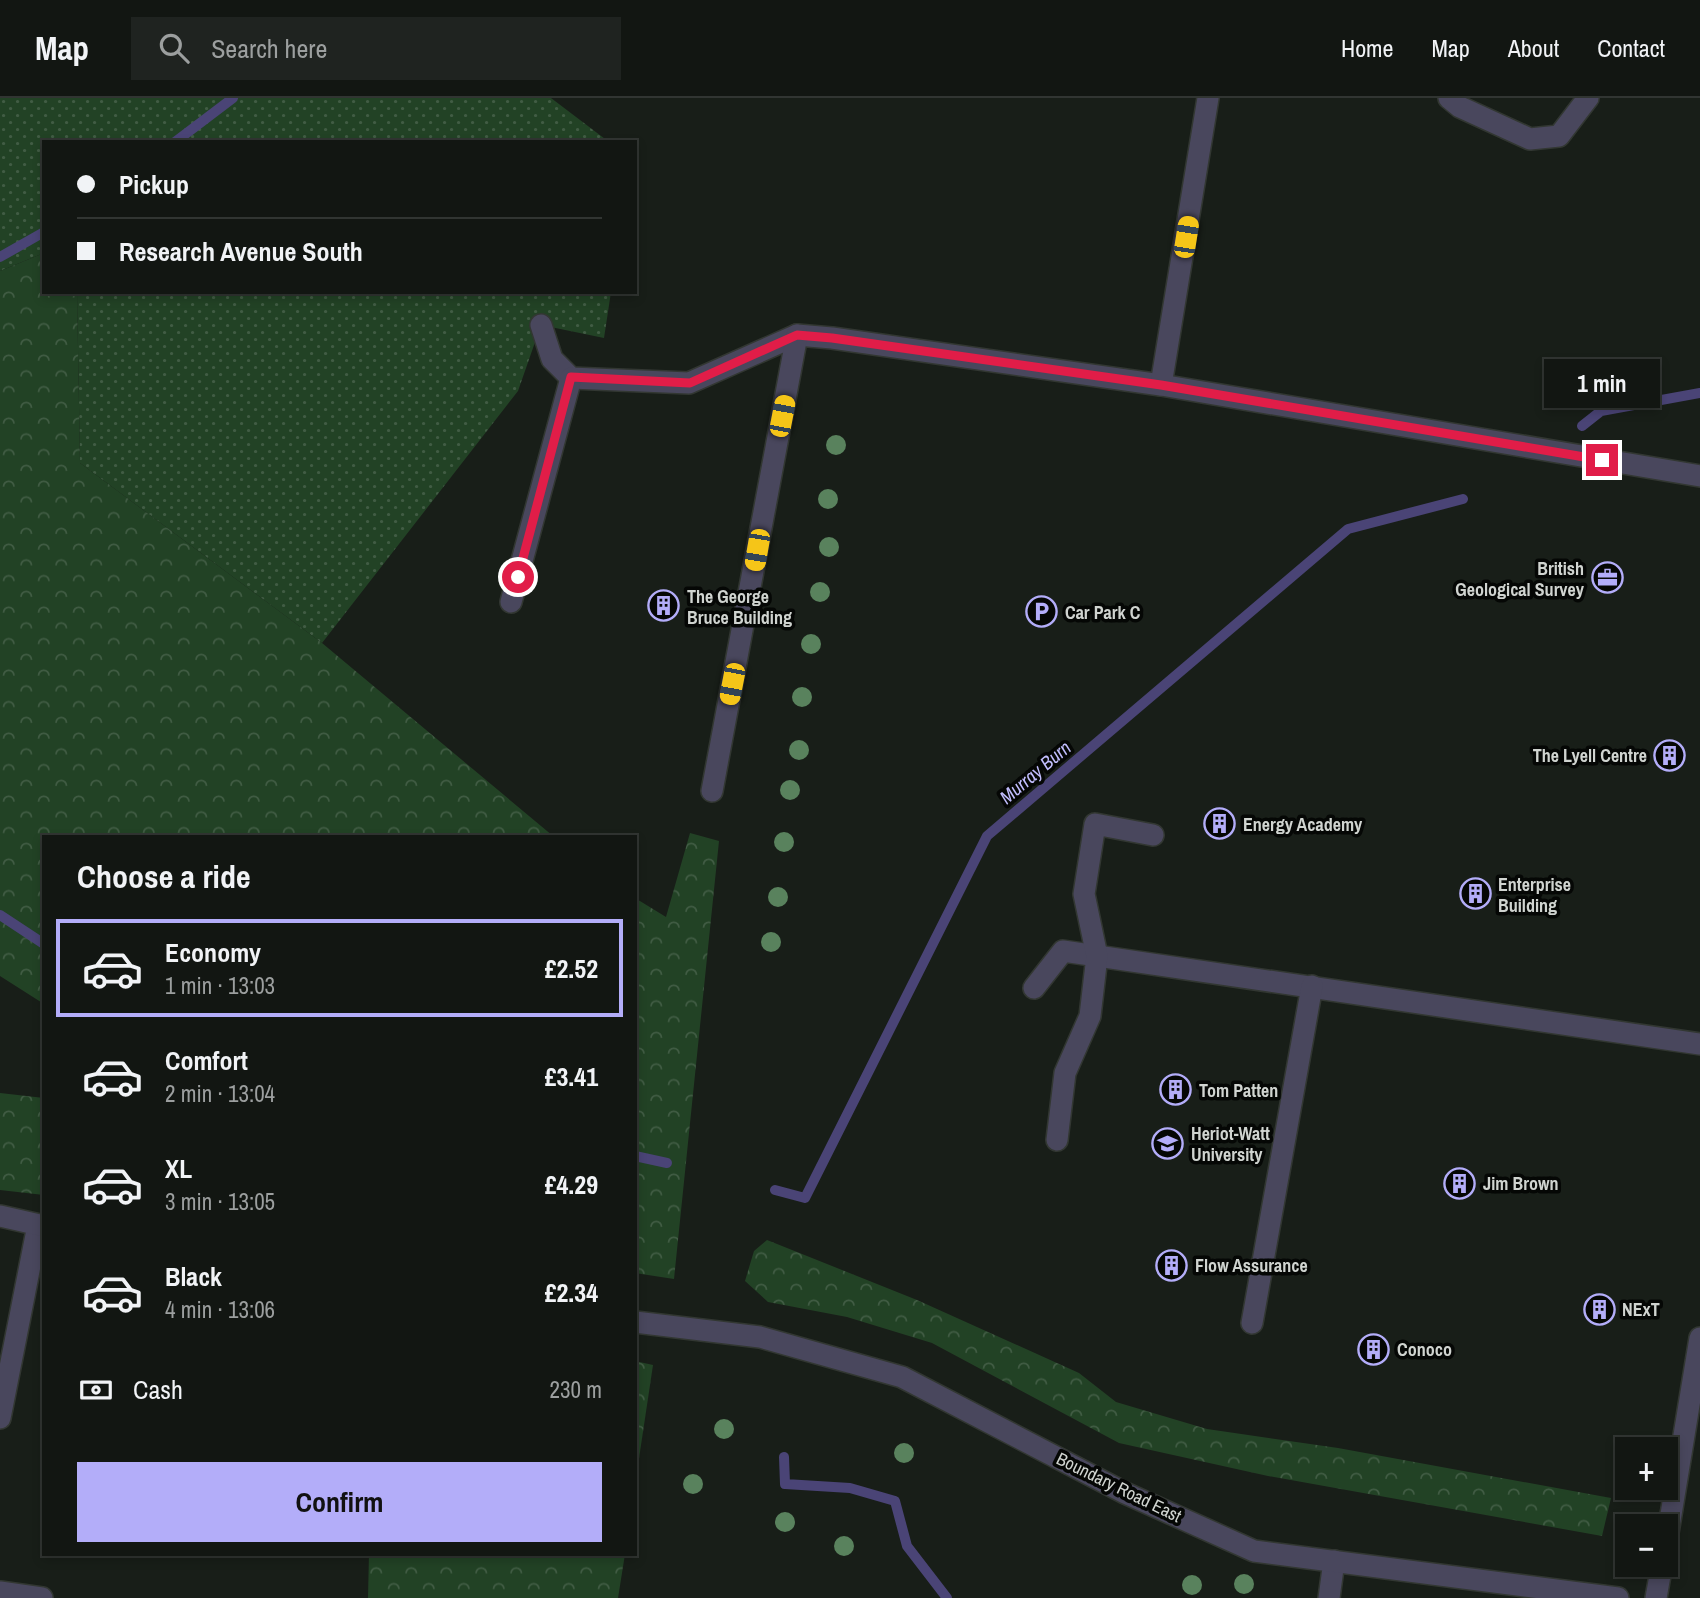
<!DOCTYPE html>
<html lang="en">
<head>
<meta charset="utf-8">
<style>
	body { margin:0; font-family:"Archivo Narrow",sans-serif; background:#1f2320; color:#f1f3f6; height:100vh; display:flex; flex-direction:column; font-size:26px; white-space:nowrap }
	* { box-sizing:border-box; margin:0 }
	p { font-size:23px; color:#9c9f9f }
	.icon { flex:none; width:38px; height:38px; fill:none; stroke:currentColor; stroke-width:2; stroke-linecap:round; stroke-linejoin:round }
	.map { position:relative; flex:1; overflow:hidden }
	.drawer { position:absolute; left:42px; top:737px; width:595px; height:721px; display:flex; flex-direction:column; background:#121612; border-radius:0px; box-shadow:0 4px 10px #0003,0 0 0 2px #313532 }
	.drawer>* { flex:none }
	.hud { position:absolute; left:42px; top:42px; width:595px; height:154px; border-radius:0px; box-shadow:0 4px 10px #0003,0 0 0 2px #313532; display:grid; align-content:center; height:154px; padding:0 35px; background:#121612 }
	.controls { position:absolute; left:1615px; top:1339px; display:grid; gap:14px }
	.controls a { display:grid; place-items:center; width:63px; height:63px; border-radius:0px; background:#121612; box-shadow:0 4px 10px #0003,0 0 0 2px #313532; font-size:35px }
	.end { position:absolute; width:32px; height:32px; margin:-16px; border:9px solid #e11d48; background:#fff; box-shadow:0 0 0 4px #fff }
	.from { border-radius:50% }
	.bubble { position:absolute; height:49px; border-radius:0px; background:#121612; box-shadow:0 4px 10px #0003,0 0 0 2px #313532; font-size:23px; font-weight:700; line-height:49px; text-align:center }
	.car { position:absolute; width:21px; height:42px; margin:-21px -10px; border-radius:9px; box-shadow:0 0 5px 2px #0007; background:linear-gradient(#f5c518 24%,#345 0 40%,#f5c518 0 76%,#345 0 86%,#f5c518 0) }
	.hud b { display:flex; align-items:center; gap:24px; height:66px; font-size:26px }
	.hud b+b { border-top:2px solid #313532 }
	.hud i { width:18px; height:18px; background:#f1f3f6 }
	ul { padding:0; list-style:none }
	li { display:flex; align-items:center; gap:21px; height:98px; margin:0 14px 10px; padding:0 21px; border:4px solid transparent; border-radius:0px }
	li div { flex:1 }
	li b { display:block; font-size:26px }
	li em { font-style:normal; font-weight:700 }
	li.on { border-color:#b3adf9 }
	li>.icon { width:63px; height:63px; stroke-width:1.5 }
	h2 { padding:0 35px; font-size:32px; line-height:84px }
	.pay { display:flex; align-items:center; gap:18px; height:77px; padding:0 35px; font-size:26px }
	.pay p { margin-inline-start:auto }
	.cta { display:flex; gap:14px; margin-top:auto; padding:14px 35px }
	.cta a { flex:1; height:80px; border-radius:0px; background:#b3adf9; color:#111; font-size:28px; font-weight:700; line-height:80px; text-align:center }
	header { display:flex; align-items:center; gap:42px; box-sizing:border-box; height:98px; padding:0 35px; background:#121612; border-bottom:2px solid #313532 }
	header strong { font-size:33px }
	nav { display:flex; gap:38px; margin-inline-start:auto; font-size:24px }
	.search { width:490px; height:63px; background:#1f2320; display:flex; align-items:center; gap:18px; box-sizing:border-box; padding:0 24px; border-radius:0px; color:#9c9f9f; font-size:26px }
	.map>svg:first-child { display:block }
</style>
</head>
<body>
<header>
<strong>Map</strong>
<div class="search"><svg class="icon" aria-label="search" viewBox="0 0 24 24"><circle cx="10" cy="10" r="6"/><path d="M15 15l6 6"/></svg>Search here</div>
<nav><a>Home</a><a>Map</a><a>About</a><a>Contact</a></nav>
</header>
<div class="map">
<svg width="1700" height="1500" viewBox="0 0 1700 1500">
	<defs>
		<pattern id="grass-dots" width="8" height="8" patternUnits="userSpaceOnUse" patternTransform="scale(1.75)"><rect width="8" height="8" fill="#224225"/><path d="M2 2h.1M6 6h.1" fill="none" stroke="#415c44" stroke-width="1.8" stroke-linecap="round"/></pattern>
		<pattern id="forest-crowns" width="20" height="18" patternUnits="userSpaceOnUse" patternTransform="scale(1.75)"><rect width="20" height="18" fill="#224225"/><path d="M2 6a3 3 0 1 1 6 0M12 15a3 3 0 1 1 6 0" fill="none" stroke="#415c44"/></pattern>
	</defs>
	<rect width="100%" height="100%" fill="#181e18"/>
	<g fill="url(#grass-dots)">
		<path d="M0 0H551L609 44H44V155L0 173Z"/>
		<path d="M77 194H611L604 240 541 227 518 293 322 545 80 365Z"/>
	</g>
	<g fill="url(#forest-crowns)">
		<path d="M44 155V194H77L80 365 322 545 553 738H44V906L0 878V173Z"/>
		<path d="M690 735 719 743 674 1181 635 1175V800L666 819Z"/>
		<path d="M0 995 44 1000V1097L0 1092Z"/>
		<path d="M767 1142 917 1202 1079 1275 1116 1304 1207 1331 1338 1350 1611 1400 1602 1438 1268 1378 1119 1345 932 1245 847 1219 768 1204 745 1183 754 1153Z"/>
		<path d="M635 1263 653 1267 635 1387Z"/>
		<path d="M369 1456H625L618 1500H368Z"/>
	</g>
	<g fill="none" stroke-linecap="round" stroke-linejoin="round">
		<g stroke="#4a4476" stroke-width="10">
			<path d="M175 44 233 0"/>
			<path d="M0 159 44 134"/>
			<path d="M1582 328 1601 313 1700 295"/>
			<path d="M0 817 44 846"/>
			<path d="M635 1058 667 1065"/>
			<path d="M775 1092 805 1100 987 738 1348 431 1463 401"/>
			<path d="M784 1359 785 1386 850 1390 895 1403 907 1448 947 1500"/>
		</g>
		<defs>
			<g id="service">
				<path d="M1449 0 1460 9 1530 41 1559 38 1588 0"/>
				<path d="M541 227 552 261 571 280 689 285 797 237 832 240 1161 287 1700 378"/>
				<path d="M1161 287 1208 0"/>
				<path d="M511 504 571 280"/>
				<path d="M712 693 797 237"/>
				<path d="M1034 890 1063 853 1700 946"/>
				<path d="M1057 1042 1065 975 1090 918 1097 858 1084 796 1095 726 1153 737"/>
				<path d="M1252 1225 1312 888"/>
				<path d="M0 1320 38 1127"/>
				<path d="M1666 1447 1700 1240"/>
				<path d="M0 1494 42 1500"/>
				<path d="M1329 1500 1334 1463"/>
				<path d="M1656 1500 1662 1466"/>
			</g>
			<g id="minor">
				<path d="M0 1118 44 1128"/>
				<path d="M635 1224 760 1239 902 1279 1125 1395 1254 1453 1618 1500"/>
			</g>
		</defs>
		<use href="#service" stroke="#323732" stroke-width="24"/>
		<use href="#minor" stroke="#323732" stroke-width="24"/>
		<use href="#service" stroke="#49475d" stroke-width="21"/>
		<use href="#minor" stroke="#49475d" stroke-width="21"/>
	</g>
	<g fill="#59825d">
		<circle cx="836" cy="347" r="10"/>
		<circle cx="828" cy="401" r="10"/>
		<circle cx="829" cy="449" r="10"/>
		<circle cx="820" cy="494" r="10"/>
		<circle cx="811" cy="546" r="10"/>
		<circle cx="802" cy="599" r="10"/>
		<circle cx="799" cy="652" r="10"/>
		<circle cx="790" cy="692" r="10"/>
		<circle cx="784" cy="744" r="10"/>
		<circle cx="778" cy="799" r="10"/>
		<circle cx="771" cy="844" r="10"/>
		<circle cx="724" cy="1331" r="10"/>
		<circle cx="904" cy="1355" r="10"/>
		<circle cx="693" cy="1386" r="10"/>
		<circle cx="785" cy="1424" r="10"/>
		<circle cx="844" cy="1448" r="10"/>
		<circle cx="1244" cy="1486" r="10"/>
		<circle cx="1192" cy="1487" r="10"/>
	</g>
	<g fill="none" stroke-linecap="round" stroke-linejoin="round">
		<path stroke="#e11d48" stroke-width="9" d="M518 479 571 279 690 285 797 237 832 240 1161 287 1602 362"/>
	</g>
	<defs>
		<symbol id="office-ring" viewBox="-11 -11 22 22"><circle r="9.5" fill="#050705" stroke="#b3adf9" stroke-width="1.5"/><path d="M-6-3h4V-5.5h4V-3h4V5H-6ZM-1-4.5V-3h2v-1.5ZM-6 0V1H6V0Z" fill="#b3adf9"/></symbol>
		<symbol id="building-ring" viewBox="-11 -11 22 22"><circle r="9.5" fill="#050705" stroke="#b3adf9" stroke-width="1.5"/><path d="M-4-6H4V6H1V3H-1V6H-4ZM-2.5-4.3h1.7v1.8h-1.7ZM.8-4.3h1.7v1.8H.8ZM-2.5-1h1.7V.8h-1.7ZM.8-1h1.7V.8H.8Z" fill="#b3adf9"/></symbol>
		<symbol id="parking-ring" viewBox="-11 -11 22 22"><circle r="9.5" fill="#050705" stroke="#b3adf9" stroke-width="1.5"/><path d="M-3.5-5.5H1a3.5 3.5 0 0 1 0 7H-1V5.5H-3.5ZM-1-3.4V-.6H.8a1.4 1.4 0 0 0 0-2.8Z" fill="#b3adf9"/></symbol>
		<symbol id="university-ring" viewBox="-11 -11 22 22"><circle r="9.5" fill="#050705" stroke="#b3adf9" stroke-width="1.5"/><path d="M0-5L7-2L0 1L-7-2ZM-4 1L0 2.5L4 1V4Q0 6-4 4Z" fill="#b3adf9"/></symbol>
	</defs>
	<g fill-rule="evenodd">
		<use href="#office-ring" x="1590" y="462" width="35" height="35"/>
		<use href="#building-ring" x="646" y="490" width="35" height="35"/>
		<use href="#parking-ring" x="1024" y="496" width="35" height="35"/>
		<use href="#building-ring" x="1652" y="640" width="35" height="35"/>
		<use href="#building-ring" x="1202" y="708" width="35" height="35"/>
		<use href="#building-ring" x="1458" y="778" width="35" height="35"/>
		<use href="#building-ring" x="1158" y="974" width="35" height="35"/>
		<use href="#university-ring" x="1150" y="1028" width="35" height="35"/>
		<use href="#building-ring" x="1442" y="1068" width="35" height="35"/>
		<use href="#building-ring" x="1154" y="1150" width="35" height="35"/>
		<use href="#building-ring" x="1582" y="1194" width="35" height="35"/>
		<use href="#building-ring" x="1356" y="1234" width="35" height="35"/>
	</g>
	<g text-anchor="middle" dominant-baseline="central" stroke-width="7" stroke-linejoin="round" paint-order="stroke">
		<g font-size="18" font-weight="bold" fill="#d0d4d0" stroke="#050705" text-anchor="start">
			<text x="1584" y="470" text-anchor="end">British<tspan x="1584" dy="21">Geological Survey</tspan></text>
			<text x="687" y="498">The George<tspan x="687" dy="21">Bruce Building</tspan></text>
			<text x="1065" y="514">Car Park C</text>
			<text x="1647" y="657" text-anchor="end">The Lyell Centre</text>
			<text x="1243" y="726">Energy Academy</text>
			<text x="1498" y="786">Enterprise<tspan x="1498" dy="21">Building</tspan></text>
			<text x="1199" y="992">Tom Patten</text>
			<text x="1191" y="1035">Heriot-Watt<tspan x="1191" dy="21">University</tspan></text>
			<text x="1483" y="1085">Jim Brown</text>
			<text x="1195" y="1167">Flow Assurance</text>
			<text x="1622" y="1211">NExT</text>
			<text x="1397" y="1251">Conoco</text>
		</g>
		<g font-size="18" fill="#d0d4d0" stroke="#050705">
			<text transform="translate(1119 1389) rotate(26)">Boundary Road East</text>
		</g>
		<g font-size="19" font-style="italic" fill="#c2befe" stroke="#050705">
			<text transform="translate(1035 674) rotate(-40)">Murray Burn</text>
		</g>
	</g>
</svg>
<div class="controls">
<a>+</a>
<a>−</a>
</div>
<i class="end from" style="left:518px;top:479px"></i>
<i class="end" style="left:1602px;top:362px"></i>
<div class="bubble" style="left:1544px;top:261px;width:116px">1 min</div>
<i class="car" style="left:1186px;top:139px;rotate:9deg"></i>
<i class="car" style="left:782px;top:318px;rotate:11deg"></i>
<i class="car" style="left:757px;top:452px;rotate:190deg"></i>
<i class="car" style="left:732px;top:586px;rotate:191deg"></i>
<div class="hud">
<b><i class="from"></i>Pickup</b>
<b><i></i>Research Avenue South</b>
</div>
<section class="drawer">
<h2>Choose a ride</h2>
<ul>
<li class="on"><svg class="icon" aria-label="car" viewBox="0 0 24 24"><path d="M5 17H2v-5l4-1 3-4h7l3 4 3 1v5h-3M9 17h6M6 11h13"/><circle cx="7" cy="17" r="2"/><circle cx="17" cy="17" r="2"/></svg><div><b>Economy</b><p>1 min · 13:03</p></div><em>£2.52</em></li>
<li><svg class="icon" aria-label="car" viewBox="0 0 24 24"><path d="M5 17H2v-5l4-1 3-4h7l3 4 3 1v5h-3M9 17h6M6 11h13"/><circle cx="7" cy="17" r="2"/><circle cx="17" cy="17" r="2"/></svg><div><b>Comfort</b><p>2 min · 13:04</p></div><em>£3.41</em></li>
<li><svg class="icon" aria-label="car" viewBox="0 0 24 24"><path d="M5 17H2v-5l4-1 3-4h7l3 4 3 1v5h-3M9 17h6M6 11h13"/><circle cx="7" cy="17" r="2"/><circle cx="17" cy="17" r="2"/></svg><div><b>XL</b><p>3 min · 13:05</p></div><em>£4.29</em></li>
<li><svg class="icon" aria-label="car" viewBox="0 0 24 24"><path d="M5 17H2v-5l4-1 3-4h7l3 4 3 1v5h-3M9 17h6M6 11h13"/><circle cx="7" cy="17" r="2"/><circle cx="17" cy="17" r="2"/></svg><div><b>Black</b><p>4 min · 13:06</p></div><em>£2.34</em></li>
</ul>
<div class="pay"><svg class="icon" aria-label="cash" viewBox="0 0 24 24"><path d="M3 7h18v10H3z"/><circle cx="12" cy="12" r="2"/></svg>Cash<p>230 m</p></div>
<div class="cta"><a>Confirm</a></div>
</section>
</div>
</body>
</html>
